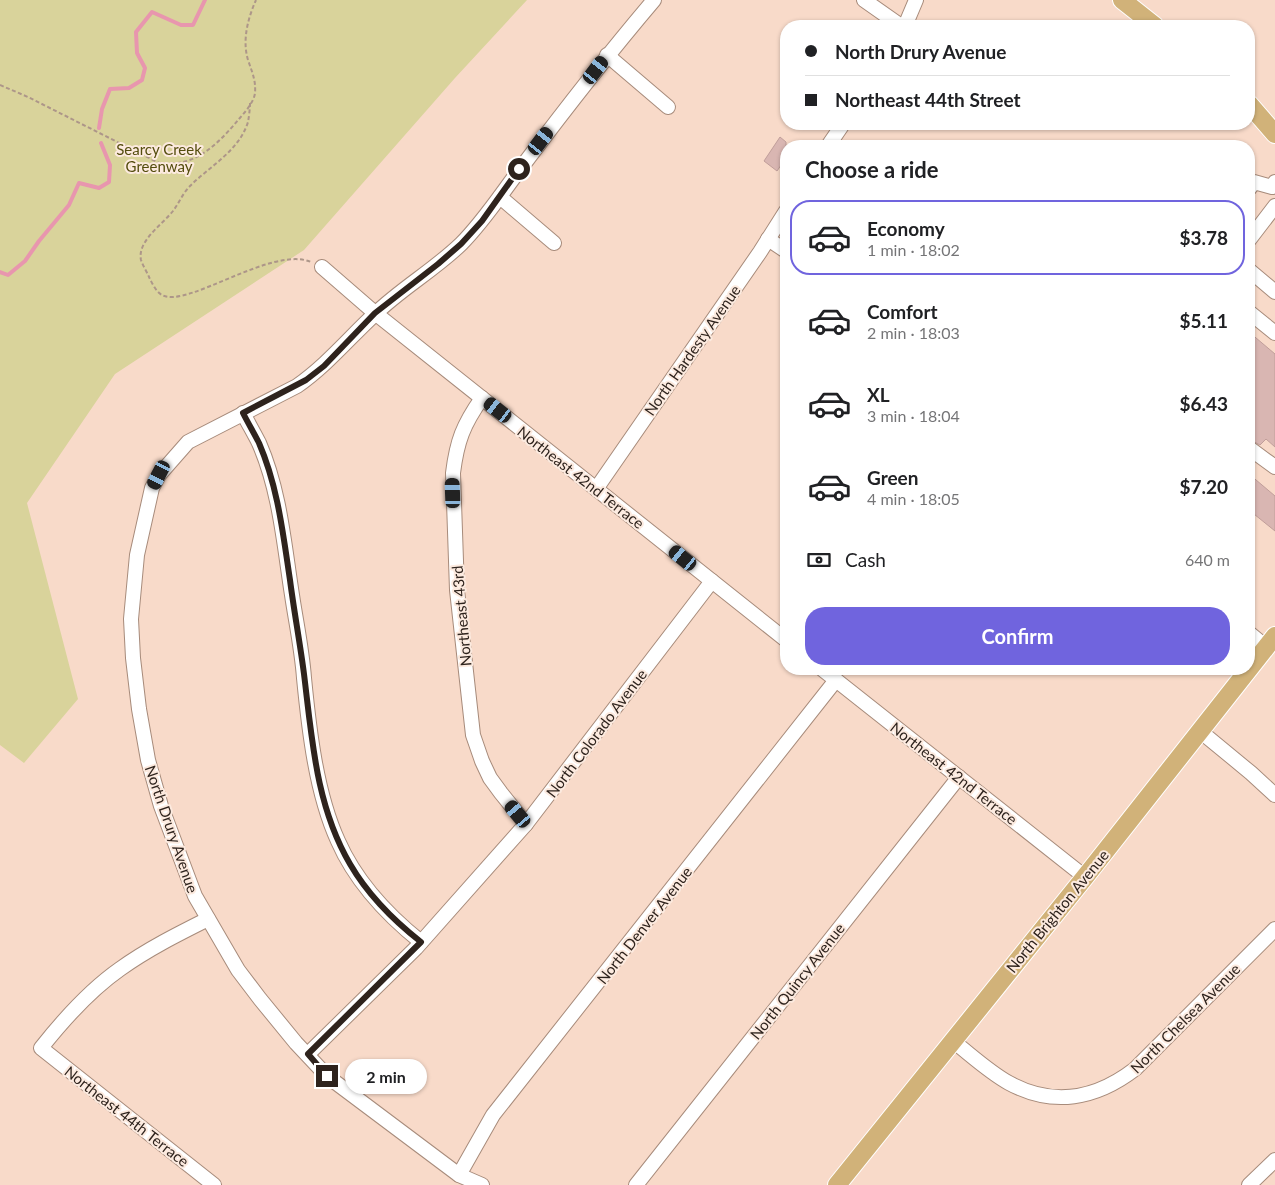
<!DOCTYPE html>
<html lang="en">
<head>
<meta charset="utf-8">
<style>
	body { margin:0; font-family:Lato,sans-serif; background:#f6f6f6; color:#202124; height:100vh; display:flex; flex-direction:column; font-size:19px; white-space:nowrap }
	* { box-sizing:border-box; margin:0 }
	p { font-size:16px; color:#757577 }
	.icon { flex:none; width:28px; height:28px; fill:none; stroke:currentColor; stroke-width:2; stroke-linecap:round; stroke-linejoin:round }
	.map { position:relative; flex:1; overflow:hidden }
	.panel { position:absolute; left:780px; top:140px; width:475px; height:535px; display:flex; flex-direction:column; background:#fff; border-radius:20px; box-shadow:0 1px 4px #0004 }
	.panel>* { flex:none }
	.hud { position:absolute; left:780px; top:20px; width:475px; height:110px; border-radius:20px; box-shadow:0 1px 4px #0004; display:grid; align-content:center; height:110px; padding:0 25px; background:#fff }
	.end { position:absolute; width:22px; height:22px; margin:-11px; border:6px solid #2e231d; background:#fff; box-shadow:0 0 0 2px #fff }
	.from { border-radius:50% }
	.bubble { position:absolute; height:35px; border-radius:18px; background:#fff; box-shadow:0 1px 4px #0004; font-size:16px; font-weight:700; line-height:35px; text-align:center }
	.car { position:absolute; width:15px; height:30px; margin:-15px -8px; border-radius:6px; box-shadow:0 0 4px 1px #0007; background:linear-gradient(#222 24%,#8ab4d8 0 40%,#222 0 76%,#8ab4d8 0 86%,#222 0) }
	.hud b { display:flex; align-items:center; gap:18px; height:48px; font-size:19px }
	.hud b+b { border-top:1px solid #e0e0e0 }
	.hud i { width:12px; height:12px; background:#202124 }
	ul { padding:0; list-style:none }
	li { display:flex; align-items:center; gap:15px; height:75px; margin:0 10px 8px; padding:0 15px; border:2px solid transparent; border-radius:20px }
	li div { flex:1 }
	li b { display:block; font-size:19px }
	li em { font-style:normal; font-weight:700 }
	li.current { border-color:#7064de }
	li>.icon { width:45px; height:45px; stroke-width:1.5 }
	h2 { padding:0 25px; font-size:22px; line-height:60px }
	.pay { display:flex; align-items:center; gap:12px; height:55px; padding:0 25px; font-size:19px }
	.pay p { margin-inline-start:auto }
	.action { display:flex; gap:10px; margin-top:auto; padding:10px 25px }
	.action a { flex:1; height:58px; border-radius:20px; background:#7064de; color:#fff; font-size:20px; font-weight:700; line-height:58px; text-align:center }
	.map>svg:first-child { display:block }
</style>
</head>
<body>
<div class="map">
<svg width="1275" height="1185" viewBox="0 0 1275 1185">
	<rect width="100%" height="100%" fill="#f8dac9"/>
	<path fill="#d9d39b" d="M0 0H527L455 78 304 250 115 374 27 503 78 699 24 763 0 745Z"/>
	<g fill="none" stroke-linecap="round" stroke-linejoin="round">
		<g stroke="#e896ae" stroke-width="4">
			<path d="M99 128 102 109 110 89 129 88 142 80 145 68 137 53 136 32 152 12 181 25H193L205 0"/>
			<path d="M0 272 8 275 25 261 39 241 69 205 79 183 99 188 109 182 110 165 101 143"/>
		</g>
	</g>
	<g fill="#d9b6b2" stroke="#c09e9a">
		<path d="M780 137 786 142V158L777 171 764 161Z"/>
		<path d="M1249 332 1275 354V447L1266 439 1260 445 1249 439Z"/>
		<path d="M1249 474 1275 496V531L1249 510Z"/>
	</g>
	<g fill="none" stroke-linecap="round" stroke-linejoin="round">
		<defs>
			<g id="minor">
				<path d="M864 0 901 26"/>
				<path d="M905 26 916 0"/>
				<path d="M607 55 668 107"/>
				<path d="M828 146 843 124"/>
				<path d="M1249 189 1254 182 1272 187 1275 182"/>
				<path d="M500 197 554 243"/>
				<path d="M768 239 786 251"/>
				<path d="M1249 240 1275 206"/>
				<path d="M322 267 375 313 786 640"/>
				<path d="M1249 270 1275 292"/>
				<path d="M1249 312 1275 333"/>
				<path d="M482 398C463 425 457 441 453 473L457 590 473 735 482 761 490 778 501 793 526 824"/>
				<path d="M243 413C248 423 254 433 259 443 280 491 284 544 292 595 296 622 302 650 304 678 309 729 316 793 338 841 356 882 386 914 421 942"/>
				<path d="M1249 448 1275 467"/>
				<path d="M596 489 760 252 786 211"/>
				<path d="M1249 633 1266 647"/>
				<path d="M822 669 1085 877"/>
				<path d="M1200 731 1251 773 1275 795"/>
				<path d="M208 919C178 934 148 949 120 969 90 990 64 1019 41 1048L214 1185"/>
				<path d="M953 1041C971 1055 989 1072 1009 1083 1053 1107 1096 1099 1135 1069L1275 929"/>
				<path d="M308 1054 416 948 526 824 712 581"/>
				<path d="M459 1175 493 1115 836 680"/>
				<path d="M482 1185 459 1175 327 1076 296 1043 260 999 238 970 195 896 161 806 148 760 139 709 133 658 131 619 137 555 152 488 159 475 188 442 297 386C327 365 349 338 375 314 402 288 434 270 461 244 485 220 503 191 524 164 566 108 609 53 654 0"/>
				<path d="M636 1185 959 777"/>
				<path d="M1249 1185 1275 1160"/>
			</g>
			<g id="major">
				<path d="M1122 0 1155 26"/>
				<path d="M1249 104 1275 134"/>
				<path d="M837 1185 1085 877 1275 636"/>
			</g>
		</defs>
		<use href="#minor" stroke="#a78b7b" stroke-width="16"/>
		<use href="#major" stroke="#fff" stroke-width="20"/>
		<g stroke="#ad9689" stroke-width="2" stroke-dasharray="4 2.5" stroke-linecap="butt">
			<path d="M0 85 28 97 159 163C165 163 172 164 178 163 204 159 223 138 239 119 245 112 254 102 255 93 256 80 252 72 248 60 242 40 248 18 256 0"/>
			<path d="M250 103C250 109 249 116 248 122 239 151 210 166 190 186 183 193 179 203 173 211 162 225 137 241 141 260 143 266 147 272 149 277 152 283 156 292 162 295 187 309 272 245 311 262"/>
		</g>
		<use href="#minor" stroke="#fff" stroke-width="14"/>
		<use href="#major" stroke="#d1b279" stroke-width="18"/>
	</g>
	<g fill="none" stroke-linecap="round" stroke-linejoin="round">
		<path stroke="#2e231d" stroke-width="6" d="M327 1076 308 1054 421 942C393 920 368 895 350 864 316 806 312 739 304 674 300 643 294 611 290 580 283 534 278 487 259 443 254 433 248 423 243 413L306 380 324 366 375 313 438 264 461 244 482 221 519 169"/>
	</g>
	<g text-anchor="middle" dominant-baseline="central" stroke-width="4" stroke-linejoin="round" paint-order="stroke">
		<g font-size="15" fill="#544d0e" stroke="#fceadf">
			<text x="159" y="149">Searcy Creek<tspan x="159" dy="17">Greenway</tspan></text>
		</g>
		<g font-size="15" fill="#2e231d" stroke="#fceadf">
			<text transform="translate(692 350) rotate(-55)">North Hardesty Avenue</text>
			<text transform="translate(581 477) rotate(38)">Northeast 42nd Terrace</text>
			<text transform="translate(461 616) rotate(-95)">Northeast 43rd</text>
			<text transform="translate(596 733) rotate(-53)">North Colorado Avenue</text>
			<text transform="translate(954 773) rotate(38)">Northeast 42nd Terrace</text>
			<text transform="translate(172 829) rotate(71)">North Drury Avenue</text>
			<text transform="translate(1057 911) rotate(-51)">North Brighton Avenue</text>
			<text transform="translate(644 925) rotate(-52)">North Denver Avenue</text>
			<text transform="translate(797 981) rotate(-52)">North Quincy Avenue</text>
			<text transform="translate(1185 1018) rotate(-45)">North Chelsea Avenue</text>
			<text transform="translate(127 1116) rotate(38)">Northeast 44th Terrace</text>
		</g>
	</g>
</svg>
<i class="end from" style="left:519px;top:169px"></i>
<i class="end" style="left:327px;top:1076px"></i>
<div class="bubble" style="left:345px;top:1059px;width:82px">2 min</div>
<i class="car" style="left:596px;top:70px;rotate:37deg"></i>
<i class="car" style="left:541px;top:141px;rotate:37deg"></i>
<i class="car" style="left:498px;top:410px;rotate:308deg"></i>
<i class="car" style="left:159px;top:475px;rotate:207deg"></i>
<i class="car" style="left:453px;top:493px;rotate:358deg"></i>
<i class="car" style="left:683px;top:558px;rotate:309deg"></i>
<i class="car" style="left:518px;top:814px;rotate:320deg"></i>
<div class="hud">
<b><i class="from"></i>North Drury Avenue</b>
<b><i></i>Northeast 44th Street</b>
</div>
<section class="panel">
<h2>Choose a ride</h2>
<ul>
<li class="current"><svg class="icon" aria-label="car" viewBox="0 0 24 24"><path d="M5 17H2v-5l4-1 3-4h7l3 4 3 1v5h-3M9 17h6M6 11h13"/><circle cx="7" cy="17" r="2"/><circle cx="17" cy="17" r="2"/></svg><div><b>Economy</b><p>1 min · 18:02</p></div><em>$3.78</em></li>
<li><svg class="icon" aria-label="car" viewBox="0 0 24 24"><path d="M5 17H2v-5l4-1 3-4h7l3 4 3 1v5h-3M9 17h6M6 11h13"/><circle cx="7" cy="17" r="2"/><circle cx="17" cy="17" r="2"/></svg><div><b>Comfort</b><p>2 min · 18:03</p></div><em>$5.11</em></li>
<li><svg class="icon" aria-label="car" viewBox="0 0 24 24"><path d="M5 17H2v-5l4-1 3-4h7l3 4 3 1v5h-3M9 17h6M6 11h13"/><circle cx="7" cy="17" r="2"/><circle cx="17" cy="17" r="2"/></svg><div><b>XL</b><p>3 min · 18:04</p></div><em>$6.43</em></li>
<li><svg class="icon" aria-label="car" viewBox="0 0 24 24"><path d="M5 17H2v-5l4-1 3-4h7l3 4 3 1v5h-3M9 17h6M6 11h13"/><circle cx="7" cy="17" r="2"/><circle cx="17" cy="17" r="2"/></svg><div><b>Green</b><p>4 min · 18:05</p></div><em>$7.20</em></li>
</ul>
<div class="pay"><svg class="icon" aria-label="cash" viewBox="0 0 24 24"><path d="M3 7h18v10H3z"/><circle cx="12" cy="12" r="2"/></svg>Cash<p>640 m</p></div>
<div class="action"><a>Confirm</a></div>
</section>
</div>
</body>
</html>
